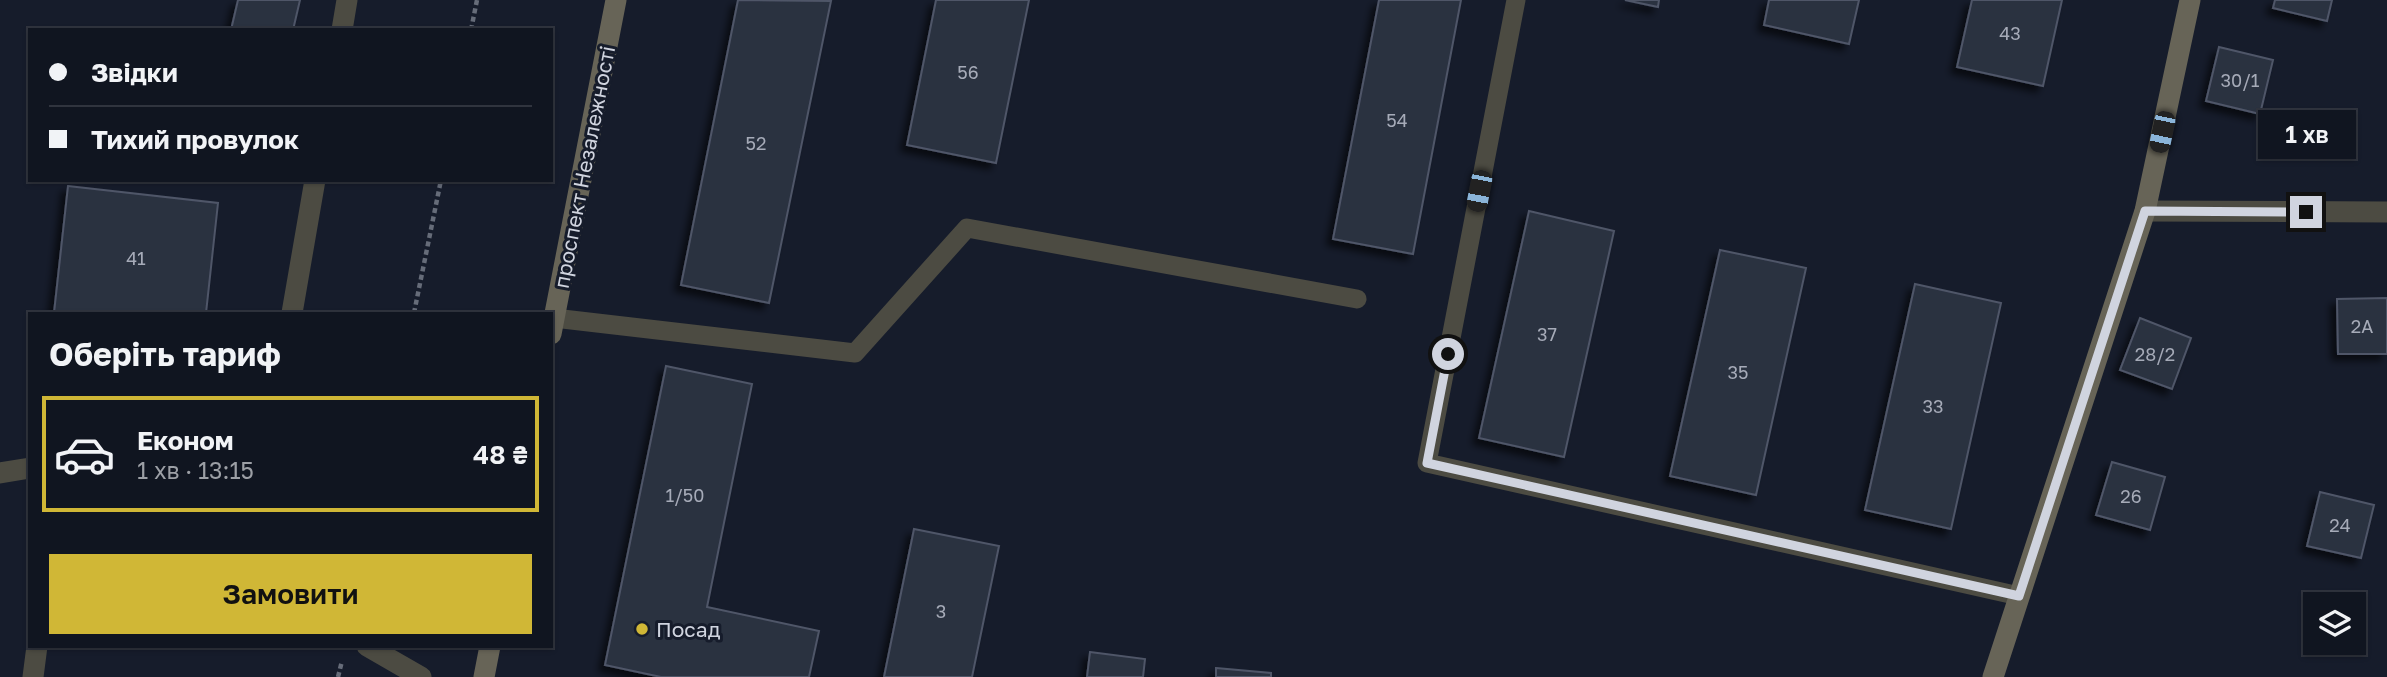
<!DOCTYPE html>
<html lang="uk">
<head>
<meta charset="utf-8">
<style>
	body { margin:0; font-family:"Golos Text",sans-serif; background:#1e222d; color:#f1f3f6; height:100vh; display:flex; flex-direction:column; font-size:26px; white-space:nowrap }
	* { box-sizing:border-box; margin:0 }
	p { font-size:23px; color:#9c9fa5 }
	.icon { flex:none; width:38px; height:38px; fill:none; stroke:currentColor; stroke-width:2; stroke-linecap:round; stroke-linejoin:round }
	.map { position:relative; flex:1; overflow:hidden }
	.details { position:absolute; left:28px; top:312px; width:525px; height:336px; display:flex; flex-direction:column; background:#101520; border-radius:0px; box-shadow:0 2px 5px #0004,0 0 0 2px #30343e }
	.details>* { flex:none }
	.guide { position:absolute; left:28px; top:28px; width:525px; height:154px; border-radius:0px; box-shadow:0 2px 5px #0004,0 0 0 2px #30343e; display:grid; align-content:center; height:154px; padding:0 21px; background:#101520 }
	.controls { position:absolute; left:2303px; top:592px; display:grid; gap:14px }
	.controls a { display:grid; place-items:center; width:63px; height:63px; border-radius:0px; background:#101520; box-shadow:0 2px 5px #0004,0 0 0 2px #30343e; font-size:35px }
	.end { position:absolute; width:32px; height:32px; margin:-16px; border:9px solid #d0d4df; background:#111; box-shadow:0 0 0 4px #111 }
	.from { border-radius:50% }
	.bubble { position:absolute; height:49px; border-radius:0px; background:#101520; box-shadow:0 2px 5px #0004,0 0 0 2px #30343e; font-size:23px; font-weight:600; line-height:49px; text-align:center }
	.car { position:absolute; width:21px; height:42px; margin:-21px -10px; border-radius:9px; box-shadow:0 0 5px 2px #0007; background:linear-gradient(#222 24%,#8ab4d8 0 40%,#222 0 76%,#8ab4d8 0 86%,#222 0) }
	.guide b { display:flex; align-items:center; gap:24px; height:66px; font-size:26px }
	.guide b+b { border-top:2px solid #30343e }
	.guide i { width:18px; height:18px; background:#f1f3f6 }
	ul { padding:0; list-style:none }
	li { display:flex; align-items:center; gap:21px; height:116px; margin:0 14px 10px; padding:0 7px; border:4px solid transparent; border-radius:0px }
	li div { flex:1 }
	li b { display:block; font-size:26px }
	li em { font-style:normal; font-weight:600 }
	li.on { border-color:#d0b736 }
	li>.icon { width:63px; height:63px; stroke-width:1.5 }
	h2 { padding:0 21px; font-size:32px; line-height:84px }
	.cta { display:flex; gap:14px; margin-top:auto; padding:14px 21px }
	.cta a { flex:1; height:80px; border-radius:0px; background:#d0b736; color:#111; font-size:28px; font-weight:600; line-height:80px; text-align:center }
	.map>svg:first-child { display:block }
</style>
</head>
<body>
<div class="map">
<svg width="2387" height="677" viewBox="0 0 2387 677">
	<defs>
		<filter id="shadow"><feDropShadow dx="-6" dy="6" stdDeviation="3.5" flood-color="#0009"/></filter>
	</defs>
	<rect width="100%" height="100%" fill="#161c2b"/>
	<g fill="#2a3141" stroke="#4f5668" stroke-width="2" filter="url(#shadow)">
		<path d="M238 0H300L293 30H231Z"/>
		<path d="M738 0 831 1 769 303 681 285Z"/>
		<path d="M936 0H1029L996 163 907 145Z"/>
		<path d="M1379 0H1461L1413 254 1333 239Z"/>
		<path d="M1625 0H1659L1658 7Z"/>
		<path d="M1769 0H1859L1849 44 1764 25Z"/>
		<path d="M1972 0H2062L2043 86 1957 67Z"/>
		<path d="M2275 0H2332L2327 21 2273 8Z"/>
		<path d="M2219 47 2273 60 2260 114 2206 101Z"/>
		<path d="M68 186 218 203 206 313H54Z"/>
		<path d="M1529 211 1614 231 1564 457 1479 438Z"/>
		<path d="M1720 250 1806 268 1756 495 1670 476Z"/>
		<path d="M1915 284 2001 303 1951 529 1865 510Z"/>
		<path d="M2387 298V354H2338L2337 299Z"/>
		<path d="M2140 318 2191 338 2172 389 2120 370Z"/>
		<path d="M666 366 752 384 707 607 819 631 809 677H661L605 665Z"/>
		<path d="M2112 462 2165 477 2150 530 2096 515Z"/>
		<path d="M2320 492 2374 505 2361 558 2307 546Z"/>
		<path d="M914 529 999 546 972 677H884Z"/>
		<path d="M1090 652 1145 659 1143 677H1087Z"/>
		<path d="M1216 668 1271 673V677H1216Z"/>
	</g>
	<g fill="none" stroke-linecap="round" stroke-linejoin="round">
		<g stroke="#666c79" stroke-width="4.5" stroke-dasharray="5 3.5" stroke-linecap="butt">
			<path d="M471 30 477 0"/>
			<path d="M414 313 441 180"/>
			<path d="M338 677 342 661"/>
		</g>
		<g stroke="#4c4b42" stroke-width="19">
			<path d="M1516 0 1427 463 2019 596"/>
			<path d="M554 318 855 353 967 228 1357 299"/>
		</g>
		<g stroke="#4c4b42" stroke-width="21">
			<path d="M342 30 347 0"/>
			<path d="M2145 211 2387 212"/>
			<path d="M292 313 315 180"/>
			<path d="M0 473 30 468"/>
			<path d="M367 646 421 677"/>
			<path d="M33 677 37 646"/>
		</g>
		<g stroke="#676457" stroke-width="21">
			<path d="M551 334 616 0"/>
			<path d="M484 677 490 646"/>
			<path d="M1993 677 2145 211 2190 0"/>
		</g>
	</g>
	<g fill="none" stroke-linecap="round" stroke-linejoin="round">
		<path stroke="#d0d4df" stroke-width="9" d="M1448 354 1427 463 2019 596 2145 211 2306 212"/>
	</g>
	<circle fill="#d0b736" stroke="#161c2b" stroke-width="2.5" cx="642" cy="629" r="7"/>
	<g text-anchor="middle" dominant-baseline="central" stroke-width="6" stroke-linejoin="round" paint-order="stroke">
		<g font-size="18" fill="#a6abb8">
			<text x="2010" y="33">43</text>
			<text x="968" y="72">56</text>
			<text x="2240" y="80">30/1</text>
			<text x="1397" y="120">54</text>
			<text x="756" y="143">52</text>
			<text x="136" y="258">41</text>
			<text x="2362" y="326">2А</text>
			<text x="1547" y="334">37</text>
			<text x="2155" y="354">28/2</text>
			<text x="1738" y="372">35</text>
			<text x="1933" y="406">33</text>
			<text x="685" y="495">1/50</text>
			<text x="2131" y="496">26</text>
			<text x="2340" y="525">24</text>
			<text x="941" y="611">3</text>
		</g>
		<g font-size="21" fill="#d0d4df" stroke="#161c2b">
			<text transform="translate(584 167) rotate(-79)">проспект Незалежності</text>
		</g>
		<g font-size="21" fill="#d0d4df" stroke="#161c2b" text-anchor="start">
			<text x="656" y="629">Посад</text>
		</g>
	</g>
</svg>
<div class="controls">
<a><svg class="icon" aria-label="layers" viewBox="0 0 24 24"><path d="M12 4l9 5-9 5-9-5zM3 14l9 5 9-5"/></svg></a>
</div>
<i class="end from" style="left:1448px;top:354px"></i>
<i class="end" style="left:2306px;top:212px"></i>
<div class="bubble" style="left:2258px;top:110px;width:98px">1 хв</div>
<i class="car" style="left:2162px;top:132px;rotate:192deg"></i>
<i class="car" style="left:1479px;top:191px;rotate:191deg"></i>
<div class="guide">
<b><i class="from"></i>Звідки</b>
<b><i></i>Тихий провулок</b>
</div>
<section class="details">
<h2>Оберіть тариф</h2>
<ul>
<li class="on"><svg class="icon" aria-label="car" viewBox="0 0 24 24"><path d="M5 17H2v-5l4-1 3-4h7l3 4 3 1v5h-3M9 17h6M6 11h13"/><circle cx="7" cy="17" r="2"/><circle cx="17" cy="17" r="2"/></svg><div><b>Економ</b><p>1 хв · 13:15</p></div><em>48 ₴</em></li>
</ul>
<div class="cta"><a>Замовити</a></div>
</section>
</div>
</body>
</html>
